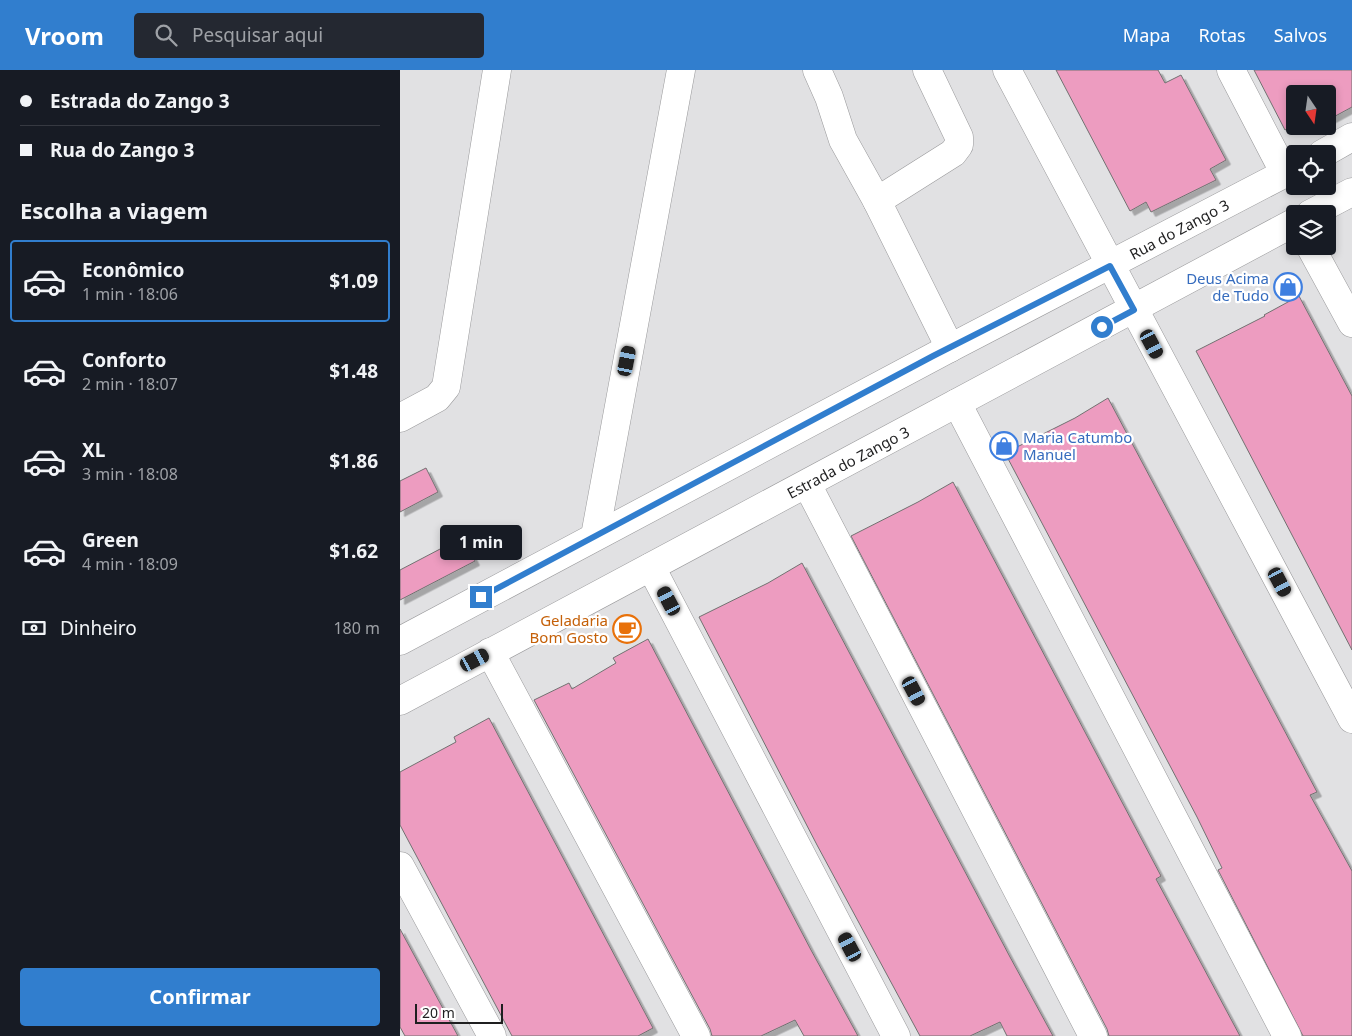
<!DOCTYPE html>
<html lang="pt">
<head>
<meta charset="utf-8">
<style>
	body { margin:0; font-family:"Noto Sans",sans-serif; background:#242831; color:#f1f3f6; height:100vh; display:flex; flex-direction:column; font-size:19px; white-space:nowrap }
	* { box-sizing:border-box; margin:0 }
	p { font-size:16px; color:#9ea1a6 }
	.icon { flex:none; width:28px; height:28px; fill:none; stroke:currentColor; stroke-width:2; stroke-linecap:round; stroke-linejoin:round }
	.map { position:relative; flex:1; overflow:hidden }
	.sheet { display:flex; flex-direction:column; background:#171b24; width:400px }
	.sheet>* { flex:none }
	.top-card { display:grid; align-content:center; height:110px; padding:0 20px; background:#171b24 }
	.needle { width:32px; rotate:167deg }
	.tools { position:absolute; left:886px; top:15px; display:grid; gap:10px }
	.tools a { display:grid; place-items:center; width:50px; height:50px; border-radius:5px; background:#171b24; box-shadow:0 2px 8px #0003; font-size:25px }
	.scale { position:absolute; left:15px; bottom:12px; width:88px; box-sizing:border-box; padding-left:5px; border:2px solid #1f1f20; border-top:0; font-size:14px; line-height:18px; white-space:nowrap; color:#1f1f20; -webkit-text-stroke:4px #fff; paint-order:stroke }
	.end { position:absolute; width:22px; height:22px; margin:-11px; border:6px solid #317ece; background:#fff; box-shadow:0 0 0 2px #fff }
	.from { border-radius:50% }
	.bubble { position:absolute; height:35px; border-radius:5px; background:#171b24; box-shadow:0 2px 8px #0003; font-size:16px; font-weight:700; line-height:35px; text-align:center }
	.car { position:absolute; width:15px; height:30px; margin:-15px -8px; border-radius:6px; box-shadow:0 0 4px 1px #0007; background:linear-gradient(#222 24%,#8ab4d8 0 40%,#222 0 76%,#8ab4d8 0 86%,#222 0) }
	.top-card b { display:flex; align-items:center; gap:18px; height:48px; font-size:19px }
	.top-card b+b { border-top:1px solid #363941 }
	.top-card i { width:12px; height:12px; background:#f1f3f6 }
	ul { padding:0; list-style:none }
	li { display:flex; align-items:center; gap:15px; height:82px; margin:0 10px 8px; padding:0 10px; border:2px solid transparent; border-radius:5px }
	li div { flex:1 }
	li b { display:block; font-size:19px }
	li em { font-style:normal; font-weight:700 }
	li.active { border-color:#317ece }
	li>.icon { width:45px; height:45px; stroke-width:1.5 }
	h2 { padding:0 20px; font-size:22px; line-height:60px }
	.pay { display:flex; align-items:center; gap:12px; height:55px; padding:0 20px; font-size:19px }
	.pay p { margin-inline-start:auto }
	.action { display:flex; gap:10px; margin-top:auto; padding:10px 20px }
	.action a { flex:1; height:58px; border-radius:5px; background:#317ece; color:#fff; font-size:20px; font-weight:700; line-height:58px; text-align:center }
	header { display:flex; align-items:center; gap:30px; box-sizing:border-box; height:70px; padding:0 25px; background:#317ece; color:#fff }
	header strong { font-size:24px }
	nav { display:flex; gap:28px; margin-inline-start:auto; font-size:18px }
	.search { width:350px; height:45px; background:#242831; display:flex; align-items:center; gap:12px; box-sizing:border-box; padding:0 18px; border-radius:5px; color:#9ea1a6; font-size:19px }
	main { display:flex; flex:1; min-height:0 }
	.map>svg:first-child { display:block }
</style>
</head>
<body>
<header>
<strong>Vroom</strong>
<div class="search"><svg class="icon" aria-label="search" viewBox="0 0 24 24"><circle cx="10" cy="10" r="6"/><path d="M15 15l6 6"/></svg>Pesquisar aqui</div>
<nav><a>Mapa</a><a>Rotas</a><a>Salvos</a></nav>
</header>
<main>
<section class="sheet">
<div class="top-card">
<b><i class="from"></i>Estrada do Zango 3</b>
<b><i></i>Rua do Zango 3</b>
</div>
<h2>Escolha a viagem</h2>
<ul>
<li class="active"><svg class="icon" aria-label="car" viewBox="0 0 24 24"><path d="M5 17H2v-5l4-1 3-4h7l3 4 3 1v5h-3M9 17h6M6 11h13"/><circle cx="7" cy="17" r="2"/><circle cx="17" cy="17" r="2"/></svg><div><b>Econômico</b><p>1 min · 18:06</p></div><em>$1.09</em></li>
<li><svg class="icon" aria-label="car" viewBox="0 0 24 24"><path d="M5 17H2v-5l4-1 3-4h7l3 4 3 1v5h-3M9 17h6M6 11h13"/><circle cx="7" cy="17" r="2"/><circle cx="17" cy="17" r="2"/></svg><div><b>Conforto</b><p>2 min · 18:07</p></div><em>$1.48</em></li>
<li><svg class="icon" aria-label="car" viewBox="0 0 24 24"><path d="M5 17H2v-5l4-1 3-4h7l3 4 3 1v5h-3M9 17h6M6 11h13"/><circle cx="7" cy="17" r="2"/><circle cx="17" cy="17" r="2"/></svg><div><b>XL</b><p>3 min · 18:08</p></div><em>$1.86</em></li>
<li><svg class="icon" aria-label="car" viewBox="0 0 24 24"><path d="M5 17H2v-5l4-1 3-4h7l3 4 3 1v5h-3M9 17h6M6 11h13"/><circle cx="7" cy="17" r="2"/><circle cx="17" cy="17" r="2"/></svg><div><b>Green</b><p>4 min · 18:09</p></div><em>$1.62</em></li>
</ul>
<div class="pay"><svg class="icon" aria-label="cash" viewBox="0 0 24 24"><path d="M3 7h18v10H3z"/><circle cx="12" cy="12" r="2"/></svg>Dinheiro<p>180 m</p></div>
<div class="action"><a>Confirmar</a></div>
</section>
<div class="map">
<svg width="952" height="966" viewBox="0 0 952 966">
	<defs>
		<filter id="shadow"><feDropShadow dx="4.5" dy="4.5" stdDeviation="0" flood-color="#0004"/></filter>
	</defs>
	<rect width="100%" height="100%" fill="#e1e1e3"/>
	<g fill="#ed9cc0" stroke="#727171" filter="url(#shadow)">
		<path d="M656 0H758L765 13 781 5 826 90 810 99 816 110 751 142 746 132 730 141Z"/>
		<path d="M854 0H952V37L928 50V24H895V55L885 60Z"/>
		<path d="M899 226 952 326V580L796 281 865 246 864 245Z"/>
		<path d="M708 328 917 722 910 725 952 801V966H903L818 800 822 798 797 747 605 383 675 348Z"/>
		<path d="M26 398 38 422 0 442V411Z"/>
		<path d="M553 412 761 806 756 809 840 966H709L707 959 451 466 518 432Z"/>
		<path d="M63 467 75 491 0 530V500Z"/>
		<path d="M402 493 610 887 653 966H607L600 952 570 966H520L417 775 299 547 368 513Z"/>
		<path d="M248 569 411 880 458 966H404L395 950 361 966H312L310 959 134 630 169 613 172 619 216 593 213 588Z"/>
		<path d="M89 648 253 958 238 966H112L0 755V702L56 672 54 667Z"/>
		<path d="M0 859 40 933 58 966H5L0 957Z"/>
	</g>
	<g fill="none" stroke-linecap="round" stroke-linejoin="round">
		<defs>
			<g id="minor">
				<path d="M417 0 429 27 443 70 477 131 550 278"/>
				<path d="M607 0 952 649"/>
				<path d="M831 0 885 104"/>
				<path d="M922 84 952 67"/>
				<path d="M477 131 553 83 559 75V67L527 0"/>
				<path d="M910 144 952 122"/>
				<path d="M910 176 952 253"/>
				<path d="M557 333 887 966"/>
				<path d="M0 348 37 328 46 317 97 0"/>
				<path d="M407 414 693 966"/>
				<path d="M195 466 281 0"/>
				<path d="M251 497 496 966"/>
				<path d="M0 571 550 278 895 98"/>
				<path d="M90 582 296 966"/>
				<path d="M0 631 895 152"/>
				<path d="M0 796 92 966"/>
			</g>
		</defs>
		<use href="#minor" stroke="#99999b" stroke-width="29"/>
		<use href="#minor" stroke="#fff" stroke-width="28"/>
	</g>
	<g fill="none" stroke-linecap="round" stroke-linejoin="round">
		<path stroke="#317ece" stroke-width="6" d="M81 527 533 286 710 196 734 240 702 257"/>
	</g>
	<defs>
		<symbol id="shop-ring" viewBox="-11 -11 22 22"><circle r="9.5" fill="#fff" stroke="#3f7fe0" stroke-width="1.5"/><path d="M-5-2.5h2.3a2.7 3.5 0 0 1 5.4 0H5L5.5 6h-11ZM-1.5-2.5h3a1.5 2.3 0 0 0-3 0Z" fill="#3f7fe0"/></symbol>
		<symbol id="cafe-ring" viewBox="-11 -11 22 22"><circle r="9.5" fill="#fff" stroke="#e8710a" stroke-width="1.5"/><path d="M-5.5-4.5H6V0H3Q3 3.5 0 3.5H-2.5Q-5.5 3.5-5.5 0ZM3-3.2v2h1.7v-2ZM-6 4.5H4V6H-6Z" fill="#e8710a"/></symbol>
	</defs>
	<g fill-rule="evenodd">
		<use href="#shop-ring" x="872" y="201" width="32" height="32"/>
		<use href="#shop-ring" x="588" y="360" width="32" height="32"/>
		<use href="#cafe-ring" x="211" y="543" width="32" height="32"/>
	</g>
	<g text-anchor="middle" dominant-baseline="central" stroke-width="4.5" stroke-linejoin="round" paint-order="stroke">
		<g font-size="15" fill="#1f1f20" stroke="#fff">
			<text transform="translate(779 159) rotate(-28)">Rua do Zango 3</text>
			<text transform="translate(448 392) rotate(-28)">Estrada do Zango 3</text>
		</g>
		<g font-size="15" fill="#366cbe" stroke="#fff" text-anchor="end">
			<text x="869" y="208">Deus Acima<tspan x="869" dy="17">de Tudo</tspan></text>
			<text x="623" y="367" text-anchor="start">Maria Catumbo<tspan x="623" dy="17">Manuel</tspan></text>
		</g>
		<g font-size="15" fill="#c56008" stroke="#fff" text-anchor="end">
			<text x="208" y="550">Geladaria<tspan x="208" dy="17">Bom Gosto</tspan></text>
		</g>
	</g>
</svg>
<div class="tools">
<a><svg class="needle" viewBox="-14 -14 28 28"><path d="M0-13l5 13h-10z" fill="#e53935"/><path d="M0 13l5-13h-10z" fill="#9ea1a6"/></svg></a>
<a><svg class="icon" aria-label="locate" viewBox="0 0 24 24"><circle cx="12" cy="12" r="6"/><path d="M12 2v4M12 18v4M2 12h4M18 12h4"/></svg></a>
<a><svg class="icon" aria-label="layers" viewBox="0 0 24 24"><path d="M12 4l9 5-9 5-9-5zM3 14l9 5 9-5"/></svg></a>
</div>
<div class="scale">20 m</div>
<i class="end from" style="left:702px;top:257px"></i>
<i class="end" style="left:81px;top:527px"></i>
<div class="bubble" style="left:40px;top:455px;width:82px">1 min</div>
<i class="car" style="left:752px;top:274px;rotate:152deg"></i>
<i class="car" style="left:227px;top:291px;rotate:11deg"></i>
<i class="car" style="left:880px;top:512px;rotate:152deg"></i>
<i class="car" style="left:269px;top:531px;rotate:332deg"></i>
<i class="car" style="left:75px;top:590px;rotate:62deg"></i>
<i class="car" style="left:514px;top:621px;rotate:152deg"></i>
<i class="car" style="left:450px;top:877px;rotate:332deg"></i>
</div>
</main>
</body>
</html>
